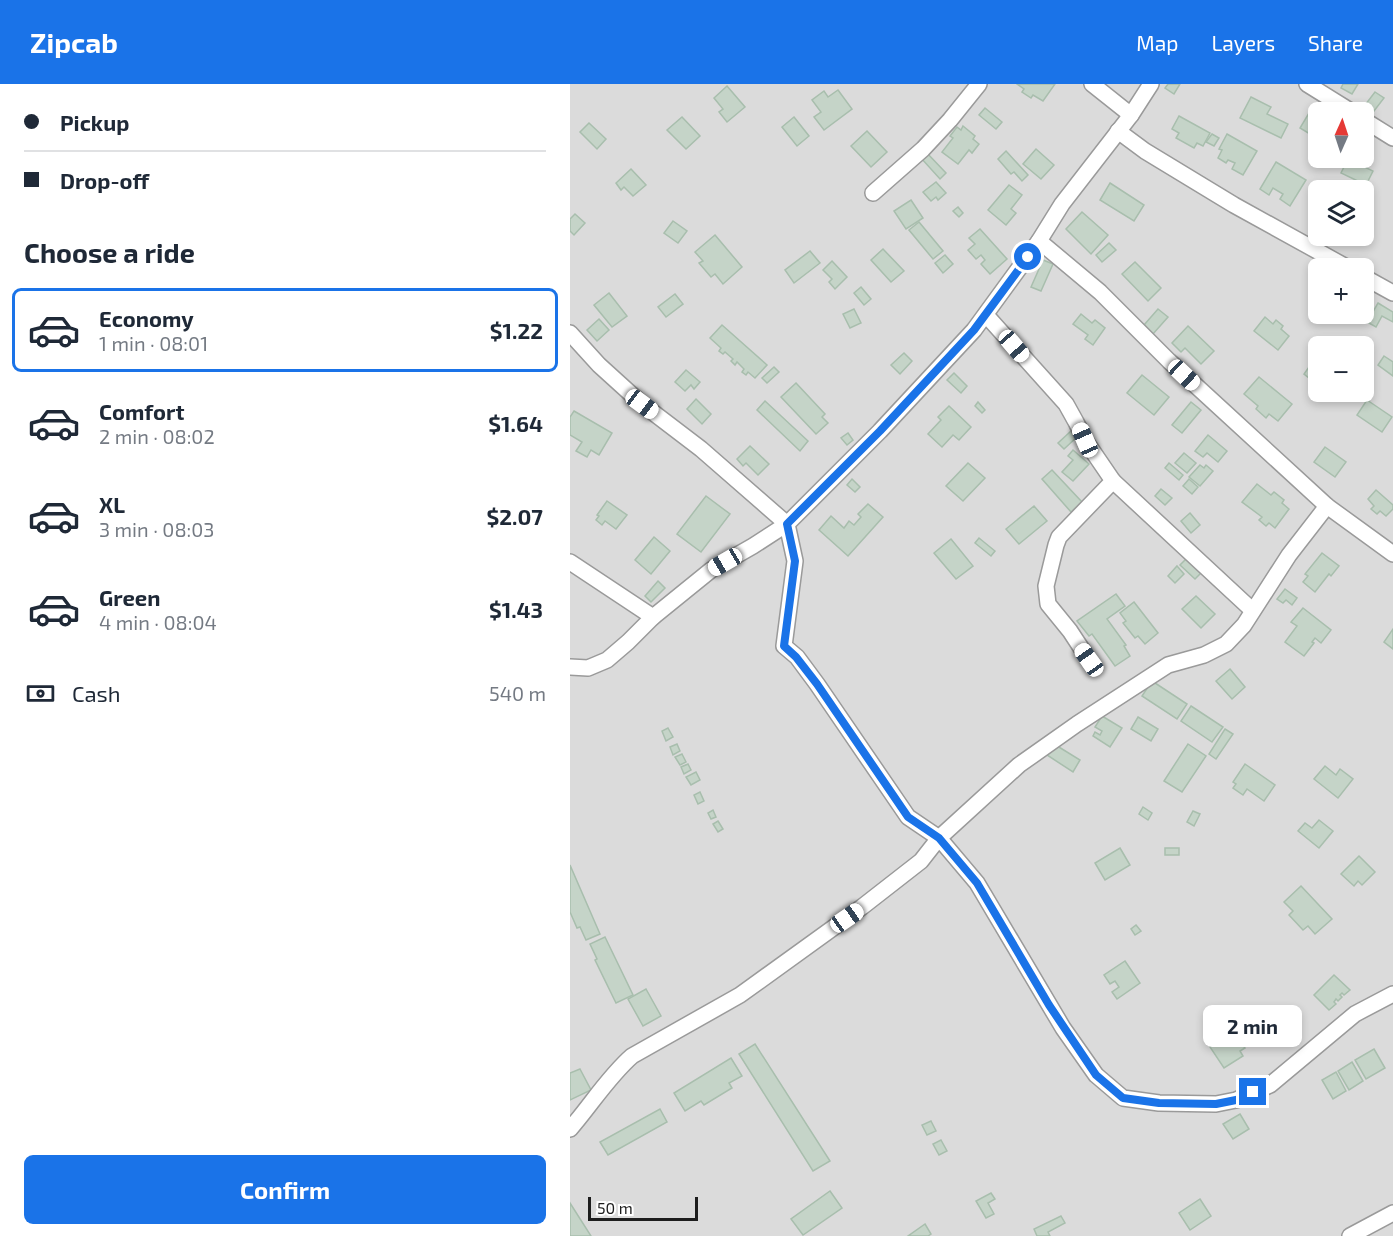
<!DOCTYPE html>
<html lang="en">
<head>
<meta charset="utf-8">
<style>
	body { margin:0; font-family:"Exo 2",sans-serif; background:#f6f6f7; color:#1f2937; height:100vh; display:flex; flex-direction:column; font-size:22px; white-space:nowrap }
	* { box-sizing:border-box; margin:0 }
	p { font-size:20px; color:#747a83 }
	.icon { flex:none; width:33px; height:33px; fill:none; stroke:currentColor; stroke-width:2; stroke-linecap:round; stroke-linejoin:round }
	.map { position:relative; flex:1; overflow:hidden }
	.side { display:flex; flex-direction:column; background:#fff; width:570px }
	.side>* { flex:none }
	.hud { display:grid; align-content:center; height:132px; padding:0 24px; background:#fff }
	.needle { width:39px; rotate:3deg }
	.controls { position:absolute; left:738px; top:18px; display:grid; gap:12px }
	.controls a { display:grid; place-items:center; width:66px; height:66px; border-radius:9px; background:#fff; box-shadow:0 3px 9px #0003; font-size:30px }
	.scale { position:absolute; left:18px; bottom:15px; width:110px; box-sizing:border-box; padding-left:6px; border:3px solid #1d1d1d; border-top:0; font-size:16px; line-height:21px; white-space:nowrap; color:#1d1d1d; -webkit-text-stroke:4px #fff; paint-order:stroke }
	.end { position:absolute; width:27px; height:27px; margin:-14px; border:8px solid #1a73e8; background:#fff; box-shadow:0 0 0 3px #fff }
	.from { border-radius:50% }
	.bubble { position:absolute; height:42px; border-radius:9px; background:#fff; box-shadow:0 3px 9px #0003; font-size:20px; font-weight:700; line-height:42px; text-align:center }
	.car { position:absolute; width:18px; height:36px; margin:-18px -9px; border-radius:8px; box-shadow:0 0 4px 2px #0007; background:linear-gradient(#fff 24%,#345 0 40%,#fff 0 76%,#345 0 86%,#fff 0) }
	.hud b { display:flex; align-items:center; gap:21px; height:57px; font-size:22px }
	.hud b+b { border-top:2px solid #e0e1e3 }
	.hud i { width:15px; height:15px; background:#1f2937 }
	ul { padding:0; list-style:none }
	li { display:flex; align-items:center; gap:18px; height:84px; margin:0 12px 9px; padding:0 12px; border:3px solid transparent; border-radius:9px }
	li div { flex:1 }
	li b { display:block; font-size:22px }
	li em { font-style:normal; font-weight:700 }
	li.on { border-color:#1a73e8 }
	li>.icon { width:54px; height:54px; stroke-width:1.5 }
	h2 { padding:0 24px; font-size:27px; line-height:72px }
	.pay { display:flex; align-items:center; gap:15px; height:66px; padding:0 24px; font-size:22px }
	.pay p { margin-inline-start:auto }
	.cta { display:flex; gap:12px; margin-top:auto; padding:12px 24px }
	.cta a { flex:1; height:69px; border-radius:9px; background:#1a73e8; color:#fff; font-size:24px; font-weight:700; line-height:69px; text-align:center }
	header { display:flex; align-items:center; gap:36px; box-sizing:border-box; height:84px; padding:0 30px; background:#1a73e8; color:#fff }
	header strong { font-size:28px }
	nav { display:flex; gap:33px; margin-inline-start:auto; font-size:21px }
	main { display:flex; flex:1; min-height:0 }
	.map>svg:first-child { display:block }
</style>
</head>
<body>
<header>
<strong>Zipcab</strong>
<nav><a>Map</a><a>Layers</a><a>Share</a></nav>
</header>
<main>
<section class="side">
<div class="hud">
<b><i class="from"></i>Pickup</b>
<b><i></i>Drop-off</b>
</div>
<h2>Choose a ride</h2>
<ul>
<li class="on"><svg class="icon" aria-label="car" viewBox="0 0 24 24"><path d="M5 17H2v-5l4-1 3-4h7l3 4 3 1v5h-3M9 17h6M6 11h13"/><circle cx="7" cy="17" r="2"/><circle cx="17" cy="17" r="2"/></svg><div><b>Economy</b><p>1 min · 08:01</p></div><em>$1.22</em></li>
<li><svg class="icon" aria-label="car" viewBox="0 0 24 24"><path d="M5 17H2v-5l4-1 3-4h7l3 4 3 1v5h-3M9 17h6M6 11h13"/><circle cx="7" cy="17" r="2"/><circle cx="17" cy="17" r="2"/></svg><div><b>Comfort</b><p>2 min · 08:02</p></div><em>$1.64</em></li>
<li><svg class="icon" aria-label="car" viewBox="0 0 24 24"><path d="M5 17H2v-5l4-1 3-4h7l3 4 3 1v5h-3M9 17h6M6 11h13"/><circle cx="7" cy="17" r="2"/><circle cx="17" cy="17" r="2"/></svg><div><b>XL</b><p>3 min · 08:03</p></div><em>$2.07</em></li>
<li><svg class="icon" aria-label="car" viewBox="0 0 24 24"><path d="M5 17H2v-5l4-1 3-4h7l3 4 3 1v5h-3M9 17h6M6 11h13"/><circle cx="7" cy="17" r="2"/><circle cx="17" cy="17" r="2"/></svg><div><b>Green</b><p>4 min · 08:04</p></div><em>$1.43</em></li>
</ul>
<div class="pay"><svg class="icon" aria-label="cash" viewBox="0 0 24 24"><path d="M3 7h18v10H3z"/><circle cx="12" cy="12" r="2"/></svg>Cash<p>540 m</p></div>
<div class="cta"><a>Confirm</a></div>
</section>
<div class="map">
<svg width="823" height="1152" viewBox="0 0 823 1152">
	<rect width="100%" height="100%" fill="#e4eee8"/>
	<path fill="#dbdbdb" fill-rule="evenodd" d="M0 0H823V1152H0ZM748 28H794V74H748ZM748 106H794V152H748ZM748 184H794V230H748ZM748 262H794V308H748Z"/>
	<g fill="#c5d4c8" stroke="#a8bead" stroke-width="1.5">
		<path d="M447 0H485L473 17 463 11 461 14 452 8 454 5Z"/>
		<path d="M598 0H610L604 10 595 4Z"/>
		<path d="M773 0H788L782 10 771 4Z"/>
		<path d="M157 2 175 23 157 38 149 28 153 25 144 14Z"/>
		<path d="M268 6 282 25 254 46 244 33 251 28 242 16 254 7 258 13Z"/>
		<path d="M805 8 814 14 804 27 795 21Z"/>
		<path d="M681 13 701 23 697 30 718 40 711 54 670 34Z"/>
		<path d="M415 24 432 38 426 45 409 31Z"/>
		<path d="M739 29 746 33 748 30V55L730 44Z"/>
		<path d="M609 32 640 49 633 62 627 59 624 64 606 54 609 49 602 45Z"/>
		<path d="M112 33 130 52 116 65 97 46Z"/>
		<path d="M224 33 239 52 227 62 212 43Z"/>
		<path d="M19 39 36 55 27 65 10 48Z"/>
		<path d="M393 42 405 52 403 55 409 60 402 69 399 66 388 80 372 68 383 54 380 52 387 43 391 46Z"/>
		<path d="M297 47 317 68 301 83 281 62Z"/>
		<path d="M642 50 649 54 644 62 636 58Z"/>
		<path d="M657 50 687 67 673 91 662 85 665 79 658 76 656 79 648 74 652 66 649 65Z"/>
		<path d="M466 65 484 81 471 95 453 80Z"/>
		<path d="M436 67 458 91 452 97 444 88 441 90 428 75Z"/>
		<path d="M356 68 376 89 370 95 351 74Z"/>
		<path d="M778 75 803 87 796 101 771 89Z"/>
		<path d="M706 78 736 96 720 122 710 115 713 110 703 104 699 111 690 105Z"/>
		<path d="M61 85 76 101 63 112 54 103 51 106 46 99Z"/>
		<path d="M366 98 376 109 368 116 366 113 361 117 353 108Z"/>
		<path d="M540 99 574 121 564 137 530 116Z"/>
		<path d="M439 101 452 111 441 125 446 129 436 141 418 126Z"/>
		<path d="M341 116 353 134 336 145 324 127Z"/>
		<path d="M388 123 393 129 389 133 383 127Z"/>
		<path d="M748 124V140L742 136Z"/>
		<path d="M512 128 538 151 521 170 496 145Z"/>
		<path d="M5 130 15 139 4 151 0 147V135Z"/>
		<path d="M103 137 117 147 108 159 94 149Z"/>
		<path d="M349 138 373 167 363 175 339 146Z"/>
		<path d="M410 145 437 175 420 190 411 180 415 176 411 171 406 175 398 166 405 160 399 154Z"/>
		<path d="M145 151 172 183 153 200 145 190 141 193 129 179 133 177 125 168Z"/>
		<path d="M539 159 546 166 532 178 526 171Z"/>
		<path d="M313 165 334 187 321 198 301 176Z"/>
		<path d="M240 167 250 179 224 199 215 186Z"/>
		<path d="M375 171 383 180 373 189 365 179Z"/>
		<path d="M473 176 483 180 471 207 461 203Z"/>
		<path d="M262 177 277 193 265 205 259 198 262 195 253 186Z"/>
		<path d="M565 178 591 204 578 217 552 190Z"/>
		<path d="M291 203 301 215 294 221 284 209Z"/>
		<path d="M39 209 57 232 42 243 24 221Z"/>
		<path d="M105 210 113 220 96 233 88 223Z"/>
		<path d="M808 219 823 228V238L812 232 806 243 797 238Z"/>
		<path d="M284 225 291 239 280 244 273 230Z"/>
		<path d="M588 225 598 233 583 250 574 241Z"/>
		<path d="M511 230 522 239 525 236 535 244 523 261 515 255 518 251 503 240Z"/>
		<path d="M695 233 703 240 706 236 713 242 711 245 719 252 708 266 684 247Z"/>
		<path d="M29 235 39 246 27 257 17 246Z"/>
		<path d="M152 241 197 281 185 294 178 288 176 291 172 288 174 285 167 278 165 281 161 277 163 275 155 268 153 270 149 267 151 264 140 254Z"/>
		<path d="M618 242 644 267 631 280 615 264 611 268 602 259Z"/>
		<path d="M334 269 342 277 330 290 321 281Z"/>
		<path d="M814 272 823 278V292L808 281Z"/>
		<path d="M204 283 209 288 197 299 192 294Z"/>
		<path d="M739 283 748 289V306L747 308 740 303 744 298 734 290Z"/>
		<path d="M116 286 130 298 124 305 121 301 115 307 105 298Z"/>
		<path d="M384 289 397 302 391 309 377 296Z"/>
		<path d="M572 291 599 313 584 331 557 309Z"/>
		<path d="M689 293 722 320 708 337 699 330 696 334 686 325 688 322 674 310Z"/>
		<path d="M226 299 255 330 252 333 258 339 246 350 211 313Z"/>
		<path d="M126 315 141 330 132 340 117 325Z"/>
		<path d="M797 316 822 333 812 348 787 331Z"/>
		<path d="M195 317 238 357 230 367 187 326Z"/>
		<path d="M408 318 415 326 412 329 405 322Z"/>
		<path d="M621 318 631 326 612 349 602 341Z"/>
		<path d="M379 322 401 343 389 356 383 351 372 363 358 350 371 336 368 333Z"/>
		<path d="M4 327 42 349 29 371 21 366 17 373 6 367 12 358 0 351V333Z"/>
		<path d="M501 347 507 353 494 365 488 359Z"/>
		<path d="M278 349 283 356 277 361 271 354Z"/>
		<path d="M638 351 657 367 648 378 637 369 633 373 625 367Z"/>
		<path d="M180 362 199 380 188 391 176 379 173 382 167 375Z"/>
		<path d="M755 363 776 378 765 393 744 378Z"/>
		<path d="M503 366 519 380 503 397 492 388 503 376 498 372Z"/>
		<path d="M614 369 626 379 617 389 605 379Z"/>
		<path d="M398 379 415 394 393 417 376 402Z"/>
		<path d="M599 379 613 391 609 396 595 384Z"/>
		<path d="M630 381 634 384 636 381 643 387 630 402 619 393Z"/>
		<path d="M482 386 512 418 501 428 472 395Z"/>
		<path d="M282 395 290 403 285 408 277 401Z"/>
		<path d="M619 395 628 403 622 410 613 402Z"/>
		<path d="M687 400 701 411 704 408 714 416 712 419 719 425 705 444 699 439 696 442 689 436 692 433 672 418Z"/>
		<path d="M591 405 602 414 595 421 585 412Z"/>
		<path d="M806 406 823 421V425L816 432 810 427 807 430 801 425 804 422 798 415Z"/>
		<path d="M136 412 160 430 131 468 107 450Z"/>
		<path d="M37 417 57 431 46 445 35 437 32 441 26 436 29 432 27 431Z"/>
		<path d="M298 420 313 433 278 472 249 446 261 432 274 444 279 437 284 441 291 433 288 430Z"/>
		<path d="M464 422 477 437 449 460 436 445Z"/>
		<path d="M620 429 630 441 621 449 611 437Z"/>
		<path d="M84 453 100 467 81 490 65 476Z"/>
		<path d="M409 454 425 467 421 472 405 459Z"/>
		<path d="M381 455 403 482 386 495 364 469Z"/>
		<path d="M752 469 769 482 761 492 759 490 745 508 733 498 738 492 735 490Z"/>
		<path d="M618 473 632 488 625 495 610 481Z"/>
		<path d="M607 482 614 490 605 499 598 492Z"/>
		<path d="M88 497 95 504 81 518 75 512Z"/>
		<path d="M715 505 727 514 722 521 716 516 713 519 707 515Z"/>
		<path d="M546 510 555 522 537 535 556 561 554 562 560 572 545 582 522 550 519 552 507 537Z"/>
		<path d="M626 512 645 530 631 544 612 525Z"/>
		<path d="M564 518 588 549 575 560 568 552 565 554 553 539 556 537 550 529Z"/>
		<path d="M733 524 761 546 751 559 745 554 742 558 744 559 734 572 715 558 727 542 721 538Z"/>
		<path d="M823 545V565L814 558Z"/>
		<path d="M660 585 675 603 662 615 646 597Z"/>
		<path d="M582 597 617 620 607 635 572 612Z"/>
		<path d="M621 622 653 643 642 658 611 637Z"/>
		<path d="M532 632 552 644 540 663 523 652 525 648 530 651 532 647 525 643Z"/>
		<path d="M568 633 588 645 581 657 561 645Z"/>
		<path d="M98 644 103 653 96 657 92 647Z"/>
		<path d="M655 645 663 650 646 675 639 670Z"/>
		<path d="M107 660 110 667 103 671 100 663Z"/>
		<path d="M484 660 510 676 503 688 477 671Z"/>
		<path d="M618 660 636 672 612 708 594 697Z"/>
		<path d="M112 670 116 678 110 681 105 673Z"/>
		<path d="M118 680 121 686 114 690 111 683Z"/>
		<path d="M675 680 705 701 694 717 677 705 673 711 663 704 666 700 663 698Z"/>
		<path d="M755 682 766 691 770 685 783 695 768 714 744 695Z"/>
		<path d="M126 688 130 696 121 701 116 693Z"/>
		<path d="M130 708 134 717 128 720 124 711Z"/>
		<path d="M573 723 582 729 578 736 569 730Z"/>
		<path d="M143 726 146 733 141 735 138 729Z"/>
		<path d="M623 727 630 730 624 742 617 738Z"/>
		<path d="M749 736 763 747 749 764 728 747 735 739 742 744Z"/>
		<path d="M148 737 153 745 148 748 143 740Z"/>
		<path d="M550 764 560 781 535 796 525 779Z"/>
		<rect x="595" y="764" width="14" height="7"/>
		<path d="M789 772 805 788 792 801 788 797 784 802 771 790Z"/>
		<path d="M0 781 30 850 16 856 10 843 7 844 0 828Z"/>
		<path d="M731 802 762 835 745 850 738 842 733 846 719 831 723 827 714 818Z"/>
		<path d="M566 841 571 847 565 851 561 845Z"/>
		<path d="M35 853 63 911 46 919 25 876 27 875 20 860Z"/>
		<path d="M555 877 570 899 547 915 542 908 549 903 545 897 540 900 534 891Z"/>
		<path d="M764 891 780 906 774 911 772 909 770 911 772 913 768 917 766 915 764 918 766 920 759 926 744 911Z"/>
		<path d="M76 905 91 932 73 942 58 915Z"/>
		<path d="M658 951 664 960 670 957 675 964 670 967 673 972 654 984 640 963Z"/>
		<path d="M185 960 260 1077 243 1087 169 970Z"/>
		<path d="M804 965 815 984 796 995 785 976Z"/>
		<path d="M161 974 172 992 159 999 162 1004 134 1021 131 1017 115 1027 104 1009Z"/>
		<path d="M782 978 793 997 779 1006 768 987Z"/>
		<path d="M10 985 21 1006 0 1016V989Z"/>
		<path d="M766 988 776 1007 763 1015 752 996Z"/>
		<path d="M90 1025 97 1038 38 1071 30 1058Z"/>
		<path d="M670 1030 679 1045 663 1055 653 1040Z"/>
		<path d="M361 1037 366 1047 357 1051 352 1041Z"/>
		<path d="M371 1056 377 1067 369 1071 363 1060Z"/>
		<path d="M260 1107 272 1124 233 1151 221 1135Z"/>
		<path d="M421 1109 425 1115 418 1119 424 1130 416 1134 406 1117Z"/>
		<path d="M630 1115 641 1132 620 1146 609 1129Z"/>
		<path d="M0 1119 21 1152H0Z"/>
		<path d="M491 1132 495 1139 478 1148 480 1152H467L464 1145Z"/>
		<path d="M355 1140 361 1150 358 1152H338Z"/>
	</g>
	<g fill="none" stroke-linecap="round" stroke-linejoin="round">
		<defs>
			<g id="minor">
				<path d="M522 0 561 31"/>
				<path d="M581 0 561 31 492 120 469 157 404 246 310 347 217 440 225 477 214 562 227 573 247 600 338 733 369 754 407 799 493 944 526 991 553 1014 589 1019 646 1020 666 1016 700 1001 785 930 823 910"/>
				<path d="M737 0 782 28"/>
				<path d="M794 36 823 54"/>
				<path d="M548 47 575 67 664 121 778 184"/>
				<path d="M303 109 353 65 380 36 409 0"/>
				<path d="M469 157 530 208 599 277 757 422 823 470"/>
				<path d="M794 193 823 209"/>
				<path d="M416 231 496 320 506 338 515 356 543 397 489 453 486 461 476 502 478 520 500 547 519 576"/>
				<path d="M0 249 29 281 72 320 131 365 217 440 183 462 141 486 83 533 58 558 37 576 18 584 0 583"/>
				<path d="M543 397 682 526"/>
				<path d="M0 478 83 533"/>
				<path d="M0 1045C21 1021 38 993 62 972L170 911 292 823 351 777 369 754 449 681 507 640 598 581 634 571 656 560 674 541 719 471 757 422"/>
				<path d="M780 1152 823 1129"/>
			</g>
		</defs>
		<use href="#minor" stroke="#9a9a9a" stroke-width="18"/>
		<use href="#minor" stroke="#fff" stroke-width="15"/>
	</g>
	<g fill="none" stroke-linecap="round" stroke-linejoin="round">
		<path stroke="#1a73e8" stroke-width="8" d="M458 173 404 246 310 347 217 440 225 477 214 562 226 573 247 600 338 733 369 754 407 799 479 921 526 991 553 1014 589 1019 646 1020 666 1016 683 1008"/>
	</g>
</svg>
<div class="controls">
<a><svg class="needle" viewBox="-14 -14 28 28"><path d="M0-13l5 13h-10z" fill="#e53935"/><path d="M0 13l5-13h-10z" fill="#747a83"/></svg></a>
<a><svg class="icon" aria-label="layers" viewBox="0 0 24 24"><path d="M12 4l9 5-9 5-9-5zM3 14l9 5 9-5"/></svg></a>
<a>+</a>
<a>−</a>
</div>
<div class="scale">50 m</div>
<i class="end from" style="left:458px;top:173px"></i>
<i class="end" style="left:683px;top:1008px"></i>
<div class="bubble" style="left:633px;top:921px;width:99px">2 min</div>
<i class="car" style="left:444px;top:262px;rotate:139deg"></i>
<i class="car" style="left:614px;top:291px;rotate:133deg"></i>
<i class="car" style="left:72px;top:320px;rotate:127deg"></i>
<i class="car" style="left:515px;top:356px;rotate:336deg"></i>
<i class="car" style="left:155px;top:478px;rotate:240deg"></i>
<i class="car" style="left:519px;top:576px;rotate:325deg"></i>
<i class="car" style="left:277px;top:834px;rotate:55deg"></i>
</div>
</main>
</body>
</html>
